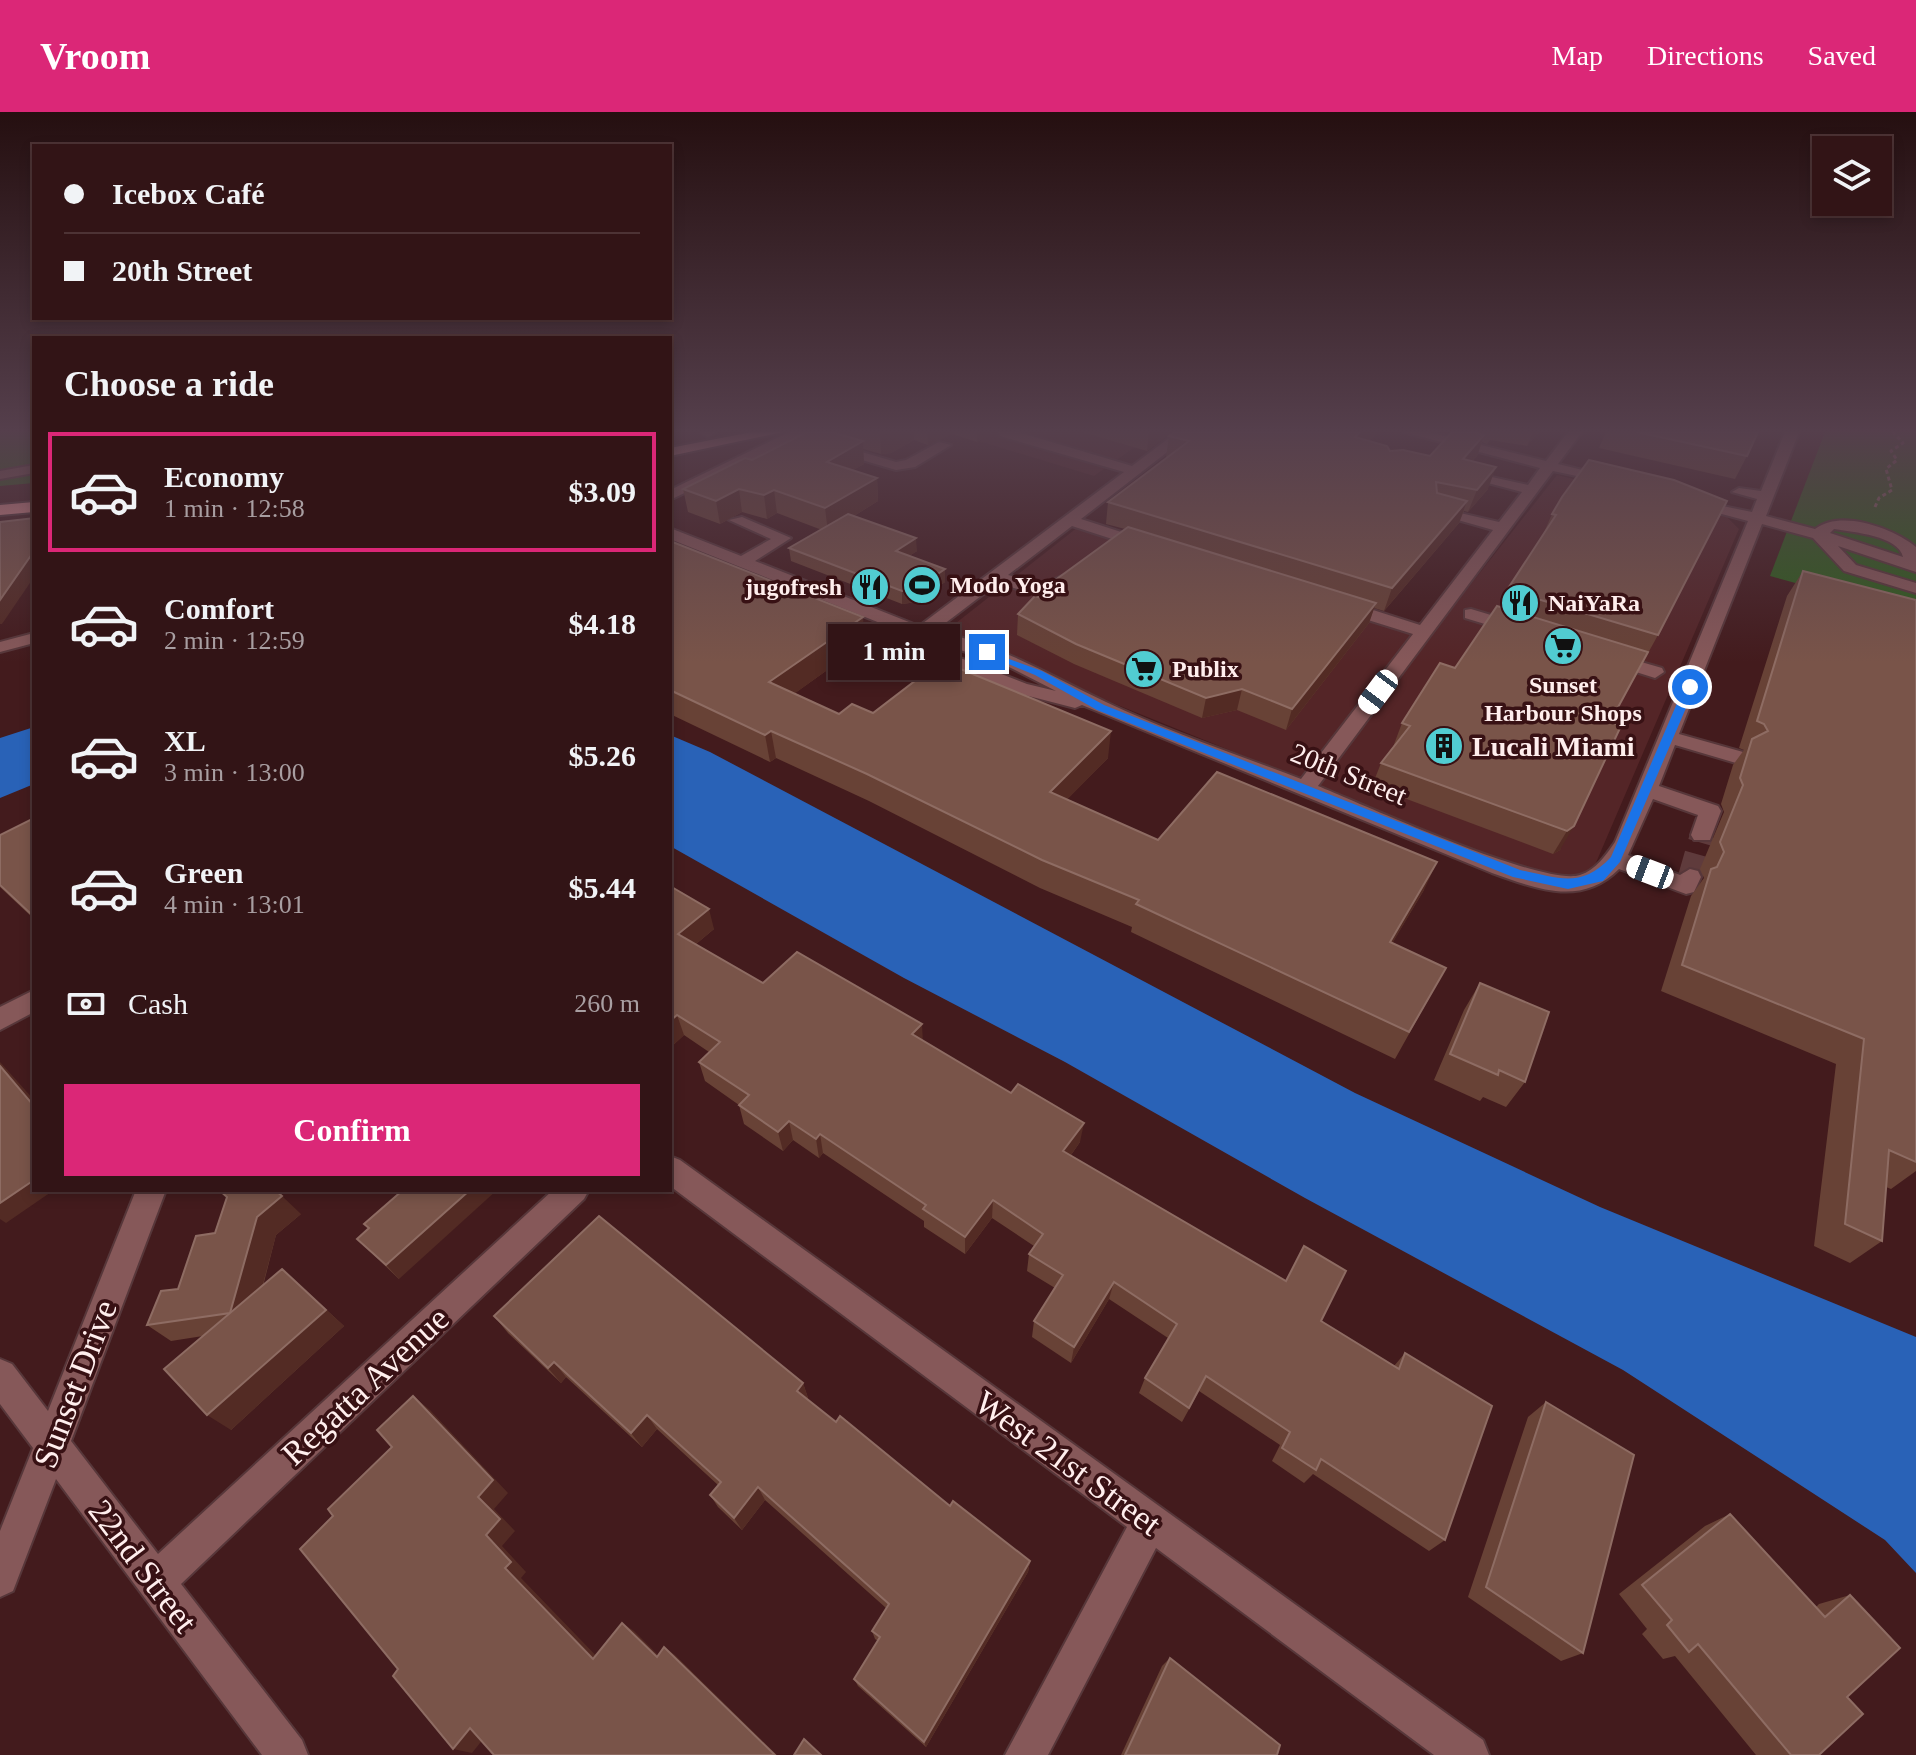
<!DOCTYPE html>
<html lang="en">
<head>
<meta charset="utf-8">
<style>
	body { margin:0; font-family:Georgia,serif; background:#3a1d1f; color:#f1f3f6; height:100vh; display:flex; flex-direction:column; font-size:30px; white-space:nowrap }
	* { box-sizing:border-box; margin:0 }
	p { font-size:26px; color:#a89ea1 }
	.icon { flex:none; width:44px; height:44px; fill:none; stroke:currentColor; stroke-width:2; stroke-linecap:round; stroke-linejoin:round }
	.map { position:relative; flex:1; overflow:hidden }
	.details { position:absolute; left:32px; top:224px; width:640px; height:856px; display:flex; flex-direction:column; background:#321416; border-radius:0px; box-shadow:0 4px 12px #0003,0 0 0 2px #4d3335 }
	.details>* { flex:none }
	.guide { position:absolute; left:32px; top:32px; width:640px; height:176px; border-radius:0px; box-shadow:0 4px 12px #0003,0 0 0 2px #4d3335; display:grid; align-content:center; height:176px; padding:0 32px; background:#321416 }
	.tools { position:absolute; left:1812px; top:24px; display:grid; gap:16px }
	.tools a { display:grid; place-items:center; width:80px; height:80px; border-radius:0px; background:#321416; box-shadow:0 4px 12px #0003,0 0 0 2px #4d3335; font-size:40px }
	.end { position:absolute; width:36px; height:36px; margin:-18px; border:10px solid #1a73e8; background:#fff; box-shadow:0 0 0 4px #fff }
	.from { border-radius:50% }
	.bubble { position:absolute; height:56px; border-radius:0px; background:#321416; box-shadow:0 4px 12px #0003,0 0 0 2px #4d3335; font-size:26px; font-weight:700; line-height:56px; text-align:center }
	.car { position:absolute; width:24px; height:48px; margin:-24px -12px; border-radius:10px; box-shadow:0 0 6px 2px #0007; background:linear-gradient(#fff 24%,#345 0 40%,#fff 0 76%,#345 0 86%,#fff 0) }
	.guide b { display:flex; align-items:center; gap:28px; height:76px; font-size:30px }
	.guide b+b { border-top:2px solid #4d3335 }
	.guide i { width:20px; height:20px; background:#f1f3f6 }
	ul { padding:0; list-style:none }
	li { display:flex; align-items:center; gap:24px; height:120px; margin:0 16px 12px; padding:0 16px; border:4px solid transparent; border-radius:0px }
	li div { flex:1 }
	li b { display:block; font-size:30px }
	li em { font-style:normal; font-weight:700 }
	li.on { border-color:#db2777 }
	li>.icon { width:72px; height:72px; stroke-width:1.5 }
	h2 { padding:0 32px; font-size:36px; line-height:96px }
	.pay { display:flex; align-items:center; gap:20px; height:88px; padding:0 32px; font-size:30px }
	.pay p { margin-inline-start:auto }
	.action { display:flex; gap:16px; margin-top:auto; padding:16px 32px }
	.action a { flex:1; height:92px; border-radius:0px; background:#db2777; color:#fff; font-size:32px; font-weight:700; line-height:92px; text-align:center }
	header { display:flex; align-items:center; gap:48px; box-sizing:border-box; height:112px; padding:0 40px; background:#db2777; color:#fff }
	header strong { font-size:38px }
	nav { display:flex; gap:44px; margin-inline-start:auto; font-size:28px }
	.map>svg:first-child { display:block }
</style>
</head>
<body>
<header>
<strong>Vroom</strong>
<nav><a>Map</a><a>Directions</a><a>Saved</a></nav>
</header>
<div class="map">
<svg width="1916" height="1643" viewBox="0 0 1916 1643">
	<rect width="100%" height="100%" fill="#431b1d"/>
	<g fill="#542527">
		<path d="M949 320H1156L1094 364Z"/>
		<path d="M1557 363 1727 405 1739 417 1592 760 1560 765 1526 758 942 522 1078 415 1430 524Z"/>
	</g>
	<g fill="#2d5e1c">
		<path d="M0 320H34V371L0 374Z"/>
		<path d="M1825 320H1916V504L1770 464Z"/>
	</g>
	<g fill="#2962b7">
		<path d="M34 615V672L0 686V626Z"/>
		<path d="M670 623 710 640 1355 981 1600 1095 1916 1225V1461L1885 1428 1623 1258 1305 1086 1065 950 904 866 670 734Z"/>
	</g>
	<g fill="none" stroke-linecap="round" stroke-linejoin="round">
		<path stroke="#5f3b3c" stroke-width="24" stroke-dasharray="24 12" stroke-linecap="butt" d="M1690 765 1702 723"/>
		<defs>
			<g id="minor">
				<path d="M716 320 708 325 701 321 702 320Z"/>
				<path d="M789 320H807L804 323 896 350 906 348 939 330 951 333 915 355 896 358 794 328 670 388V378Z"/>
				<path d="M999 320H1018L1132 354 1177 320H1193L1081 407 1152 430V436H1140L1072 414 1008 463 1044 472 1073 459 1081 464C1058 490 1027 481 998 471L935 519C997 531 1049 563 1106 590 1169 620 1236 642 1301 667L1413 522 1336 498V490H1348L1420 513 1493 418 1430 400V394L1499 410 1522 380 1469 366V360L1528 373 1540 356 1403 320H1428L1546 349 1568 320H1582L1558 352 1615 366V372L1553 359 1318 674C1362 692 1543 775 1580 763 1596 758 1606 743 1615 730L1748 409 1688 393V387L1752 400 1757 387 1732 380 1739 376 1761 379 1785 320H1799L1766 404 1815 417C1841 397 1893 416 1916 435V460L1838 434 1856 453 1916 471V481L1844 459 1813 426 1762 412 1679 622 1743 640 1746 645 1736 651 1675 633 1659 674 1718 694 1721 699 1710 728H1694L1691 723 1698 703 1653 687 1628 743 1680 763 1690 757 1698 759 1701 765 1694 780 1686 782 1619 757C1581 795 1537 777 1492 761L1082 593 1075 596 1013 580 933 548 915 525 670 427V416L741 444 771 427 729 408 742 405 791 426 755 449 919 514 1124 360 1000 324ZM1834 417C1853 420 1899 424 1903 445L1830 421ZM937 530 1007 554 1056 579 1027 572 945 540Z"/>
				<path d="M34 353V361L0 367V359Z"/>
				<path d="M1471 497 1524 513 1527 517 1518 522 1465 506V498Z"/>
				<path d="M34 521V531L0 540V530Z"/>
				<path d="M1610 541 1662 556 1664 560 1655 566 1604 550V542Z"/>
				<path d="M34 878V900L0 918V895Z"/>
				<path d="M670 1044 680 1048 1483 1628 1489 1643H1434L1156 1436 1048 1643H1005L1127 1415 670 1074Z"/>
				<path d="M136 1078H166L71 1329 158 1442 553 1078H589L584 1087 181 1472 302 1628 308 1643H262L56 1367 13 1479 0 1485V1419L33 1336 0 1292V1247L12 1252 48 1299Z"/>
			</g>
			<g id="highway">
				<path d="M752 320H783L670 344V336Z"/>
				<path d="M34 390V400L0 403V393Z"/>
			</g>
		</defs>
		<use href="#minor" stroke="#57373a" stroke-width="4"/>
		<use href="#highway" stroke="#57373a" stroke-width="4"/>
		<path stroke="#876768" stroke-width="3" stroke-dasharray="4 3" stroke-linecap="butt" d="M1875 395 1879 386 1892 378 1886 357 1897 348 1891 339 1903 331 1893 320"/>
		<use href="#minor" fill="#865859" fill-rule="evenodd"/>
		<use href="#highway" fill="#e49091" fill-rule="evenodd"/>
	</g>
	<g fill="#684236">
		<path d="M834 320H993L977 330 952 322 928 333 914 328 891 341 881 342 863 337 864 352 853 358 877 366 878 389 854 404 917 439 909 444 945 457V470L917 490 902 492 791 449 789 436 822 418 777 401 767 407 742 400 720 412 688 400 683 377 752 348Z"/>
		<path d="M1082 320H1172L1147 339Z"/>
		<path d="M1174 320H1378L1369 329 1390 339 1430 344 1452 320H1539L1527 334 1490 328 1487 332 1482 330 1477 344 1472 349 1488 377 1468 400 1464 399 1459 411 1384 499 1374 496 1369 511 1286 618 1237 598 1202 606 1074 552 1017 523 1018 502 1041 486 1125 417 1106 412 1108 390 1168 345H1166L1169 324Z"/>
		<path d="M1606 320H1758L1747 344 1735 367 1599 336Z"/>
		<path d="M1562 385 1658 523 1610 610 1560 738 1553 742 1372 674 1381 651 1393 635 1402 611 1455 556 1500 495 1507 478 1542 425 1552 402Z"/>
		<path d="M670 429 865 531 795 581 839 602 873 601 1108 646 1067 687 1158 728 1424 778 1392 831 1446 856 1395 947 1131 820 1132 815 1040 776 869 689 776 646 770 650 670 602Z"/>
		<path d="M1803 459 1916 488V1059L1891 1077 1886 1075 1882 1129 1850 1151 1814 1134 1836 952 1661 879 1691 784 1704 766 1700 757 1724 700 1721 692 1733 653 1744 638 1739 636 1787 484Z"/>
		<path d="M34 706V807L0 775V723Z"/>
		<path d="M670 774 714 817 696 832 763 871 922 928 1080 1030 1071 1043 1321 1209 1394 1254 1405 1241 1445 1428 1429 1439 1313 1362 1304 1371 1272 1349 1280 1333 1199 1279 1182 1310 1139 1281 1145 1266 1168 1226 1109 1187 1071 1251 1032 1225 1034 1209 1055 1176 1027 1159 1029 1142 1034 1134 992 1106 965 1142 924 1115V1109L823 1041 819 1046 793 1028 783 1039 744 1012 739 993 705 969 699 950 709 940 684 923 670 936Z"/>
		<path d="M1480 871 1525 970 1506 995 1483 985 1480 989 1434 968 1464 898Z"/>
		<path d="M403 1078 399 1167 357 1127 368 1117 364 1112Z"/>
		<path d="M301 1102 276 1123 263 1174 282 1157 344 1214 231 1318 203 1224 171 1229 147 1213 178 1177 215 1121Z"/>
		<path d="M494 1204 803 1271 808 1286 807 1287 836 1310 950 1394 1030 1449 1028 1460 926 1635 858 1574 854 1567 878 1529 875 1527 872 1519 886 1496 765 1388 742 1418 718 1395 710 1383 718 1373 657 1317 642 1335 566 1265 561 1271 508 1221Z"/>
		<path d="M1546 1290 1583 1541 1561 1549 1468 1485 1528 1305Z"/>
		<path d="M1730 1402 1816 1495 1819 1492 1850 1483 1847 1585 1819 1643H1756L1675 1544 1663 1547 1642 1522 1647 1517 1619 1482 1705 1414Z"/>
		<path d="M1170 1546 1277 1643H1121L1162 1554Z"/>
	</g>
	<g fill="#532b24">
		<path d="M890 320H914V328L891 341 881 342 880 321Z"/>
		<path d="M927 320H952V322L928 333Z"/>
		<path d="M977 320H993L977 330Z"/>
		<path d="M1149 320H1172L1147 339Z"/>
		<path d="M1360 320H1378L1349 346 1355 325Z"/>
		<path d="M1533 320H1539L1527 334Z"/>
		<path d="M1484 323 1477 344 1456 368 1463 347Z"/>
		<path d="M863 329 864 352 829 372 827 350Z"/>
		<path d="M1496 355 1488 377 1468 400 1477 378Z"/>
		<path d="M877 366 878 389 828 420 825 396Z"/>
		<path d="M739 377 742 400 720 412 716 389Z"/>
		<path d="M774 378 777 401 767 407 764 383Z"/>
		<path d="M1467 389 1459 411 1384 499 1392 476Z"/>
		<path d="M916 426 917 439 897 452 896 439Z"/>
		<path d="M32 442H34V465L2 512H0V488Z"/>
		<path d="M945 457V470L917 490 902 492V479Z"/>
		<path d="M1376 491 1369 511 1286 618 1292 597Z"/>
		<path d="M863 505 865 531 773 597 769 570Z"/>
		<path d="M1242 577 1237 598 1202 606 1206 586Z"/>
		<path d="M771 619 776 646 770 650 765 623Z"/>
		<path d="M1111 619 1108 646 1048 707 1050 680Z"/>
		<path d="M1574 714 1560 738 1553 742 1567 719Z"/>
		<path d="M1437 750 1424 778 1377 857 1390 830Z"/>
		<path d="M709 797 714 817 684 842 678 822Z"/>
		<path d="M677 903 684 923 670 936V909Z"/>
		<path d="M922 912 923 932 912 922Z"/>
		<path d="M0 950 34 988V994L0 954Z"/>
		<path d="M789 1009 793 1028 783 1039 778 1020Z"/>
		<path d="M1084 1011 1080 1030 1061 1057 1063 1039Z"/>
		<path d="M820 1022 823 1041 819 1046 816 1027Z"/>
		<path d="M34 1068V1078H54L6 1111 0 1107V1091Z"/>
		<path d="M470 1078H497L399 1167 386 1153Z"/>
		<path d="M282 1084 301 1102 276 1123 251 1217 230 1201 257 1105Z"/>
		<path d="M993 1088 992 1106 965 1142V1125Z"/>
		<path d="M282 1157 344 1214 231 1318 207 1303Z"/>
		<path d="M1114 1170 1109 1187 1071 1251 1074 1235Z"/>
		<path d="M554 1250 566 1265 561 1271 548 1256Z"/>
		<path d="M803 1271 808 1286 802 1294 797 1279Z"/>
		<path d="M413 1284 430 1298 508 1381 494 1397 515 1419 502 1434 526 1460 521 1466 606 1554 593 1547 505 1456 486 1423 478 1385Z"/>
		<path d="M647 1303 657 1317 642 1335 631 1321Z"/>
		<path d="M758 1375 765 1388 742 1418 734 1406Z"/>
		<path d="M1030 1449 1028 1460 926 1635 924 1630Z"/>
		<path d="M622 1511 634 1519 668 1553 657 1545Z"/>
		<path d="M664 1535 675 1543 777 1643H775Z"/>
		<path d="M470 1616 488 1621 472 1641 453 1637Z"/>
	</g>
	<g fill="#795449" stroke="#8e6c63" stroke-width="2">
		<path d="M807 320H831L863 329 827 350 877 366 825 396 774 378 764 383 739 377 716 389 683 377 745 346 752 348Z"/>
		<path d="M1174 320H1360L1355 325 1387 334 1390 339 1403 338 1430 344 1452 320H1474L1484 323 1463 347 1496 355 1477 378 1436 370 1437 381 1467 389 1392 476 1108 390 1189 329 1169 324Z"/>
		<path d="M1637 320H1758L1747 344Z"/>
		<path d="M1589 348 1674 368 1727 389 1658 523 1507 478 1556 403 1552 402 1562 385Z"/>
		<path d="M848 402 916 426 896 439 945 457 917 476 902 479 789 436Z"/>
		<path d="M34 406V442H32L0 488V410Z"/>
		<path d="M1128 415 1376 491 1292 597 1242 577 1206 586 1076 532 1018 502 1035 484 1041 486 1058 466Z"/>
		<path d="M670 429 863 505 769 570 839 602 852 592 873 601 941 549 1111 619 1050 680 1158 728 1217 660 1437 750 1390 830 1446 856 1409 920 1136 792 1139 788 1042 748 867 662 771 619 765 623 670 578Z"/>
		<path d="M1803 459 1916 488V1050L1889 1038 1882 1129 1845 1112 1864 927 1682 853 1711 757 1717 755 1724 740 1720 730 1743 673 1740 666 1752 627 1768 619 1764 612 1757 609Z"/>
		<path d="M1497 494 1648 540 1610 610 1621 614 1574 714 1567 719 1381 651 1410 614 1402 611 1440 551 1455 556Z"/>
		<path d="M34 706V801L31 802 0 773V723Z"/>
		<path d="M670 774 709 797 678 822 763 871 797 840 922 912 912 922 1011 981 1018 972 1084 1011 1063 1039 1286 1169 1304 1134 1346 1159 1321 1209 1399 1257 1405 1241 1492 1294 1445 1428 1321 1347 1316 1358 1282 1336 1290 1320 1206 1264 1189 1296 1145 1266 1177 1212 1114 1170 1074 1235 1034 1209 1063 1163 1029 1142 1043 1122 993 1088 965 1125 923 1097 926 1093 820 1022 816 1027 789 1009 778 1020 739 993 749 983 699 950 720 930 677 903 670 909Z"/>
		<path d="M1480 871 1549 900 1525 970 1499 958 1498 963 1450 942Z"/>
		<path d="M0 954 34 994V1068L0 1091Z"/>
		<path d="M219 1078H275L282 1084 257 1105 230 1201 147 1213 161 1179 178 1177 196 1124 215 1121 227 1085Z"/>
		<path d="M403 1078H470L386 1153 357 1127 369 1116 364 1112Z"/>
		<path d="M599 1104 803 1271 797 1279 836 1310 840 1304 950 1394 953 1389 1030 1449 924 1630 854 1567 880 1525 872 1519 889 1492 758 1375 734 1406 710 1383 721 1370 647 1303 631 1321 554 1250 548 1256 494 1204Z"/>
		<path d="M282 1157 326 1198 207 1303 164 1257Z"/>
		<path d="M413 1284 493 1368 478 1385 500 1407 486 1423 511 1450 505 1456 593 1547 622 1511 657 1545 664 1535 775 1643H494L470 1616 453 1637 393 1564 398 1557 300 1437 333 1404 328 1397 392 1335 377 1318Z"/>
		<path d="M1546 1290 1634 1343 1583 1541 1486 1475Z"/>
		<path d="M1730 1402 1825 1505 1850 1483 1900 1536 1847 1585 1863 1602 1819 1643H1791L1698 1532 1689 1540 1667 1513 1672 1508 1642 1473Z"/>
		<path d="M1170 1546 1280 1633 1277 1643H1125Z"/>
		<path d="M804 1627 821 1643H794Z"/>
	</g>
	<linearGradient id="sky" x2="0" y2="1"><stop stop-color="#250f10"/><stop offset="0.58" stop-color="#553f4c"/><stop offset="1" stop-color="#553f4c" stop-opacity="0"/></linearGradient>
	<rect width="1916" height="550" fill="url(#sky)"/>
	<path fill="#1a73e8" d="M984 538 1042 559 1104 593 1520 758C1559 766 1581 777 1611 745L1684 575 1690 572 1695 575 1620 750 1603 769 1568 777 1513 765 1097 598 1035 563 984 542Z"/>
	<defs>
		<symbol id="stadium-disc" viewBox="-11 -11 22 22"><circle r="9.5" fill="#51ccd1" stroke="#381114"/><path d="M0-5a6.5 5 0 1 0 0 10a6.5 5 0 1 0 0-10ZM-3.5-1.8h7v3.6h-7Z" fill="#111"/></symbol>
		<symbol id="restaurant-disc" viewBox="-11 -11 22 22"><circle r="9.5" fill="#51ccd1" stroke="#381114"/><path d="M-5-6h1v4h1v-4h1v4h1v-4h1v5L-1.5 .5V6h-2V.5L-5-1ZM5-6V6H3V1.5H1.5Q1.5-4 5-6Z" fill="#111"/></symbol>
		<symbol id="supermarket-disc" viewBox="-11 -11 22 22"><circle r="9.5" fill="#51ccd1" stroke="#381114"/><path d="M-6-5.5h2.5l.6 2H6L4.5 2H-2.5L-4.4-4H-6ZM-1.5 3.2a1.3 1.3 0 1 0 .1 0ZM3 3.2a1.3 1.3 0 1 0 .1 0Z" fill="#111"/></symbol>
		<symbol id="building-disc" viewBox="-11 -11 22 22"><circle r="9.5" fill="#51ccd1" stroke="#381114"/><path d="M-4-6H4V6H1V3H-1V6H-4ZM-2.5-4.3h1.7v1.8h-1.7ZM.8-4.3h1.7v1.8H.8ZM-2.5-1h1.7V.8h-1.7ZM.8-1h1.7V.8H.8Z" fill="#111"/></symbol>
	</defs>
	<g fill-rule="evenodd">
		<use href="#stadium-disc" x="900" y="451" width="44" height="44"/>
		<use href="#restaurant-disc" x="848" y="453" width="44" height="44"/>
		<use href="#restaurant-disc" x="1498" y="469" width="44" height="44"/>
		<use href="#supermarket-disc" x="1541" y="512" width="44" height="44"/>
		<use href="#supermarket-disc" x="1122" y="535" width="44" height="44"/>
		<use href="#building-disc" x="1422" y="612" width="44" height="44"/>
	</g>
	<g text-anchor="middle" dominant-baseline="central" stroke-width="7" stroke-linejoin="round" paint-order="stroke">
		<g font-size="24" font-weight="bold" fill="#ffeeed" stroke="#381114" text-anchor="start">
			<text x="950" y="473">Modo Yoga</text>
			<text x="842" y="475" text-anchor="end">jugofresh</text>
			<text x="1548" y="491">NaiYaRa</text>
			<text x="1172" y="557">Publix</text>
			<text x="1563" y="573" text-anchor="middle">Sunset<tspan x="1563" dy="28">Harbour Shops</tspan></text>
		</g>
		<g font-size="28" font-weight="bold" fill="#ffeeed" stroke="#381114" text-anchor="start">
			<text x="1472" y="634">Lucali Miami</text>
		</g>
		<g font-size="28" fill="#ffeeed" stroke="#381114">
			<text transform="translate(1349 662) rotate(22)">20th Street</text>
		</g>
		<g font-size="34" fill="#ffeeed" stroke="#381114">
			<text transform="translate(75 1272) rotate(-69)">Sunset Drive</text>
			<text transform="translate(365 1274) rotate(-43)">Regatta Avenue</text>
			<text transform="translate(1068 1351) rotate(36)">West 21st Street</text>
			<text transform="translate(143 1454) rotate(53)">22nd Street</text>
		</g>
	</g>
</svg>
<div class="tools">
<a><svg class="icon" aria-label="layers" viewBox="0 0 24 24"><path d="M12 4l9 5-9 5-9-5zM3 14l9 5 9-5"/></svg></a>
</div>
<i class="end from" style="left:1690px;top:575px"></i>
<i class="end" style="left:987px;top:540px"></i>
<div class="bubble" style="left:828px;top:512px;width:132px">1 min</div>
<i class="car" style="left:1378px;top:580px;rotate:217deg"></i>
<i class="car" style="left:1650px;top:760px;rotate:291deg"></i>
<div class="guide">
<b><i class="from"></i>Icebox Café</b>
<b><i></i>20th Street</b>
</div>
<section class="details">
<h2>Choose a ride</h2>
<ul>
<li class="on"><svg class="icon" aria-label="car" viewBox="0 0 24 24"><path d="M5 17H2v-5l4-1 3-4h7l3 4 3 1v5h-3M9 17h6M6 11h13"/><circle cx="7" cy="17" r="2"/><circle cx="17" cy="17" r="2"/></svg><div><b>Economy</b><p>1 min · 12:58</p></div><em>$3.09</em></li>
<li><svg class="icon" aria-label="car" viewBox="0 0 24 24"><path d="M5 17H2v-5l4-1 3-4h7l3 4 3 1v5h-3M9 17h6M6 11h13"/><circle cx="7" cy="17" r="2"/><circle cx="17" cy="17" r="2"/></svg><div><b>Comfort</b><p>2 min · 12:59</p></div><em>$4.18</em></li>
<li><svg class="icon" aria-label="car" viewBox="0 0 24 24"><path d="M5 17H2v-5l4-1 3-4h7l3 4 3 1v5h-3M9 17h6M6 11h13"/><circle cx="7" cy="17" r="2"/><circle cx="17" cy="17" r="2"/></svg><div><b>XL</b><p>3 min · 13:00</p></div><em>$5.26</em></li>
<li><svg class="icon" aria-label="car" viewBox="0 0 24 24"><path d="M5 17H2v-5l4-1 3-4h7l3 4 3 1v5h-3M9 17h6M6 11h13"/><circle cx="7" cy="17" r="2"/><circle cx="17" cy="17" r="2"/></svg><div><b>Green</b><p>4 min · 13:01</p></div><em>$5.44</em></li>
</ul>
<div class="pay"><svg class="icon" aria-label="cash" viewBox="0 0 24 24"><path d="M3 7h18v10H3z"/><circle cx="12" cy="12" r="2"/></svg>Cash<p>260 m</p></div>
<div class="action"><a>Confirm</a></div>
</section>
</div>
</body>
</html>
